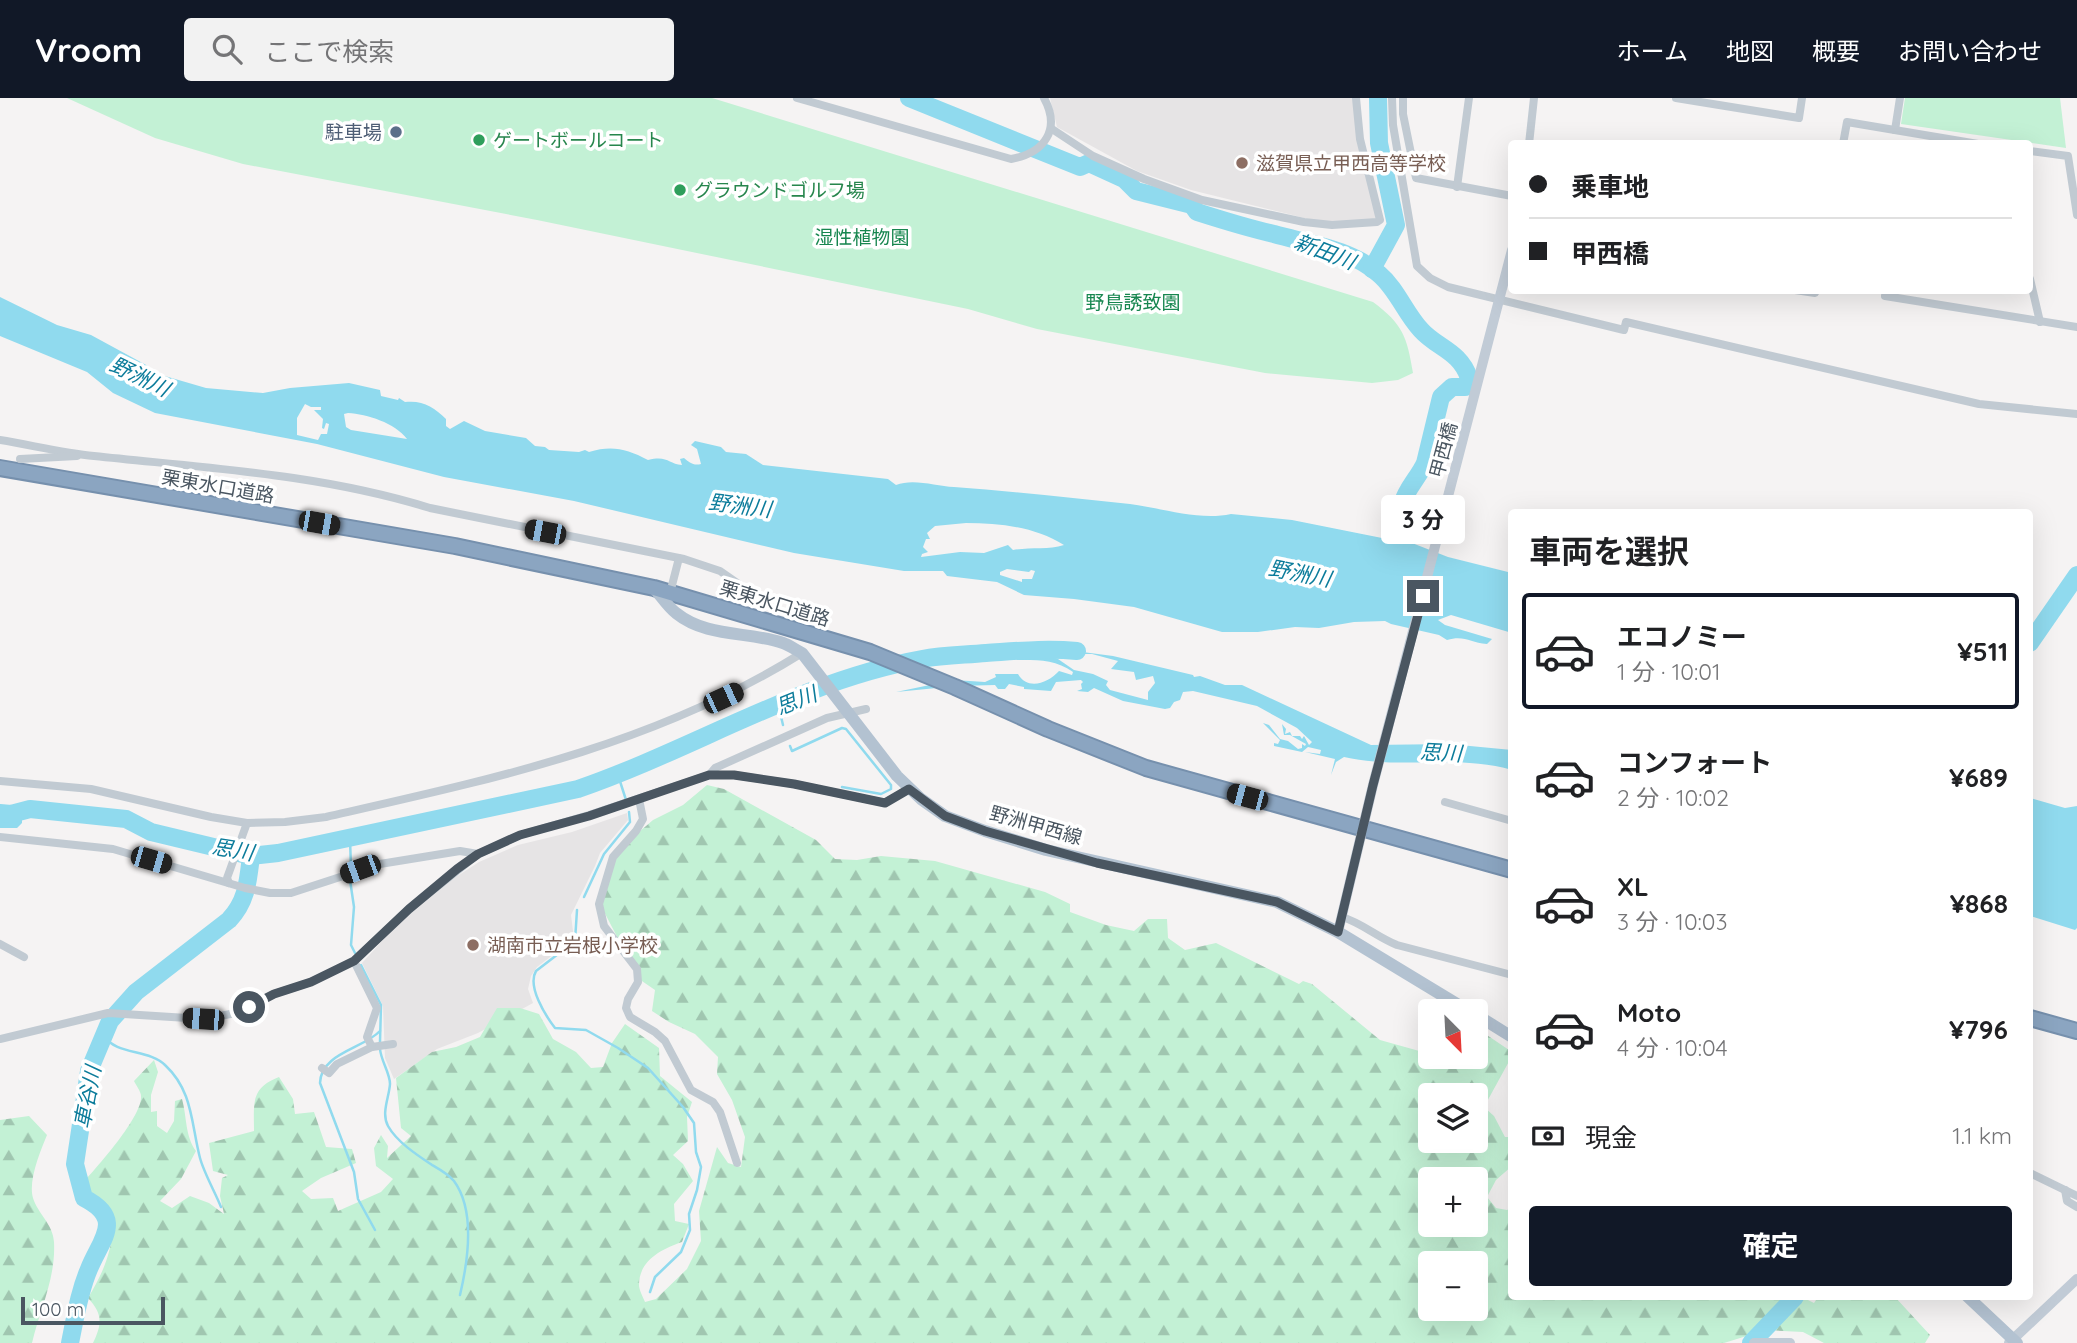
<!DOCTYPE html>
<html lang="ja">
<head>
<meta charset="utf-8">
<style>
	body { margin:0; font-family:Quicksand,"Noto Sans JP",sans-serif; background:#f2f2f2; color:#202124; height:100vh; display:flex; flex-direction:column; font-size:26px; white-space:nowrap }
	* { box-sizing:border-box; margin:0 }
	p { font-size:23px; color:#757577 }
	.icon { flex:none; width:38px; height:38px; fill:none; stroke:currentColor; stroke-width:2; stroke-linecap:round; stroke-linejoin:round }
	.map { position:relative; flex:1; overflow:hidden }
	.details { position:absolute; left:1508px; top:411px; width:525px; height:791px; display:flex; flex-direction:column; background:#fff; border-radius:7px; box-shadow:0 7px 28px #0002 }
	.details>* { flex:none }
	.hud { position:absolute; left:1508px; top:42px; width:525px; height:154px; border-radius:7px; box-shadow:0 7px 28px #0002; display:grid; align-content:center; height:154px; padding:0 21px; background:#fff }
	.needle { width:46px; rotate:156deg }
	.fabs { position:absolute; left:1418px; top:901px; display:grid; gap:14px }
	.fabs a { display:grid; place-items:center; width:70px; height:70px; border-radius:7px; background:#fff; box-shadow:0 7px 28px #0002; font-size:35px }
	.scale { position:absolute; left:21px; bottom:18px; width:144px; box-sizing:border-box; padding-left:7px; border:4px solid #4a5661; border-top:0; font-size:19px; line-height:24px; white-space:nowrap; color:#4a5661; -webkit-text-stroke:5px #fff; paint-order:stroke }
	.end { position:absolute; width:32px; height:32px; margin:-16px; border:9px solid #4a5661; background:#fff; box-shadow:0 0 0 4px #fff }
	.from { border-radius:50% }
	.bubble { position:absolute; height:49px; border-radius:7px; background:#fff; box-shadow:0 7px 28px #0002; font-size:23px; font-weight:700; line-height:49px; text-align:center }
	.car { position:absolute; width:21px; height:42px; margin:-21px -10px; border-radius:9px; box-shadow:0 0 5px 2px #0007; background:linear-gradient(#222 24%,#8ab4d8 0 40%,#222 0 76%,#8ab4d8 0 86%,#222 0) }
	.hud b { display:flex; align-items:center; gap:24px; height:66px; font-size:26px }
	.hud b+b { border-top:2px solid #e0e0e0 }
	.hud i { width:18px; height:18px; background:#202124 }
	ul { padding:0; list-style:none }
	li { display:flex; align-items:center; gap:21px; height:116px; margin:0 14px 10px; padding:0 7px; border:4px solid transparent; border-radius:7px }
	li div { flex:1 }
	li b { display:block; font-size:26px }
	li em { font-style:normal; font-weight:700 }
	li.on { border-color:#111827 }
	li>.icon { width:63px; height:63px; stroke-width:1.5 }
	h2 { padding:0 21px; font-size:32px; line-height:84px }
	.pay { display:flex; align-items:center; gap:18px; height:77px; padding:0 21px; font-size:26px }
	.pay p { margin-inline-start:auto }
	.primary-button { display:flex; gap:14px; margin-top:auto; padding:14px 21px }
	.primary-button a { flex:1; height:80px; border-radius:7px; background:#111827; color:#fff; font-size:28px; font-weight:700; line-height:80px; text-align:center }
	header { display:flex; align-items:center; gap:42px; box-sizing:border-box; height:98px; padding:0 35px; background:#111827; color:#fff }
	header strong { font-size:33px }
	nav { display:flex; gap:38px; margin-inline-start:auto; font-size:24px }
	.search { width:490px; height:63px; background:#f2f2f2; display:flex; align-items:center; gap:18px; box-sizing:border-box; padding:0 24px; border-radius:7px; color:#757577; font-size:26px }
	.map>svg:first-child { display:block }
</style>
</head>
<body>
<header>
<strong>Vroom</strong>
<div class="search"><svg class="icon" aria-label="search" viewBox="0 0 24 24"><circle cx="10" cy="10" r="6"/><path d="M15 15l6 6"/></svg>ここで検索</div>
<nav><a>ホーム</a><a>地図</a><a>概要</a><a>お問い合わせ</a></nav>
</header>
<div class="map">
<svg width="2077" height="1245" viewBox="0 0 2077 1245">
	<defs>
		<pattern id="forest-firs" width="22" height="20" patternUnits="userSpaceOnUse" patternTransform="scale(1.75)"><rect width="22" height="20" fill="#c3f1d5"/><path d="M5 1l3.5 6h-7zM16 11l3.5 6h-7z" fill="#a0c6b0"/></pattern>
	</defs>
	<rect width="100%" height="100%" fill="#f5f3f3"/>
	<g fill="#e6e4e5">
		<path d="M1050 0H1355L1379 122 1329 126 1191 92 1137 73 1057 29Z"/>
		<path d="M627 715 628 722 600 755 595 768 571 817 574 841 537 869 531 878 528 891 533 905 478 935 437 951 394 981 385 960 383 908 362 865 395 829 439 790 479 764 518 747 572 734Z"/>
	</g>
	<g fill="url(#forest-firs)" fill-rule="evenodd">
		<path d="M707 687 724 691 816 742 835 761 857 762 881 758 935 763 1045 794 1070 806V814L1106 827 1134 833 1148 821H1167L1168 840 1185 852 1216 845 1299 886 1303 883 1312 886 1380 942 1430 956V959L1446 961 1448 959H1475V929L1512 954V958L1484 1009 1494 1018 1505 1039H1512V1068L1496 1082 1487 1099 1496 1110 1507 1112 1512 1109V1199H1802L1814 1205 1818 1199H1895L1930 1237 1925 1245H1824L1803 1234 1766 1232 1724 1245H93C102 1226 103 1216 88 1200 103 1175 114 1151 112 1122L78 1090C92 1075 143 1019 141 998 141 994 136 987 134 983L154 962 158 974 151 997V1014L157 1013V1028L167 1035 174 1023 175 1003 182 1001C187 1019 185 1038 196 1053L181 1081 160 1103 172 1110 190 1098 209 1105 224 1116 220 1098 222 1080 228 1077 213 1073 209 1045 254 1033C254 1006 250 990 279 979L293 1001 295 1016 314 1014 326 1049 352 1051 356 1065 321 1080 302 1093 311 1101 333 1100 338 1113 381 1094 393 1081 376 1068 374 1050 381 1037 388 1048 387 1060 411 1038 401 1030 396 980 432 954 456 949 480 939 497 910H520L539 916 553 941 576 954 591 970 603 969 612 945 625 926 659 950 660 978 692 1004 687 1019 688 1043 673 1057 683 1066 693 1083 674 1106 675 1123 689 1126 682 1144C662 1151 639 1162 639 1187 639 1192 643 1199 645 1204L656 1201 687 1171 701 1143 699 1113 717 1049 728 1065 741 1069 745 1039 732 1002 717 976 718 959 695 936 669 924 652 913 655 892 639 881 599 804 605 776 625 746 653 722 683 707ZM1430 998H1475V1043H1430ZM1430 1082H1475V1127H1430ZM1430 1166H1475V1211H1430Z"/>
		<path d="M29 1018 47 1037C40 1054 28 1083 33 1100 38 1116 53 1126 54 1144 56 1180 40 1211 32 1245H0V1022Z"/>
	</g>
	<g fill="#c3f1d5">
		<path d="M67 0H712L1373 204C1403 226 1407 239 1413 275L1398 282 1372 285 1265 275 1037 231 968 211 537 122 243 66 155 40Z"/>
		<path d="M1905 0H2060L2066 50 1901 26Z"/>
	</g>
	<g fill="#90daee" fill-rule="evenodd">
		<path d="M0 199 57 227 91 237 148 268 158 276 206 290 263 295 290 290 349 285 380 292 381 298 398 302 399 300 405 304C423 302 434 309 446 321V328L450 331 464 323 485 333 526 340 535 348 545 349 549 352 579 354 585 352 589 354C612 347 627 351 648 362 668 357 668 366 682 367L680 361 684 360C689 364 693 368 701 366L697 351 691 347 695 343 721 349 726 354 746 356 763 367 888 381 896 387C913 380 936 388 954 389 1012 393 1071 400 1130 406 1162 410 1199 423 1231 416L1292 422 1387 441H1398L1405 434 1395 415 1397 414 1408 431 1394 449 1396 453 1412 445 1448 459 1512 475V535L1451 517 1438 522 1445 527 1492 541 1487 546C1470 545 1465 537 1447 542L1439 537 1391 526 1385 523 1354 524 1319 530 1295 529 1258 534H1222L1134 509 1074 501 1024 497 997 484 947 478 943 473H904L794 455 574 403 444 379 317 346 155 315 113 295 87 274 0 238ZM305 306 311 309H321V312H314L323 321 322 330 324 331 326 325 329 326 327 336H321L318 342 297 337V320ZM348 315C367 316 395 325 407 341L351 332 346 329 344 316ZM966 425C1000 425 1035 429 1064 447 1048 452 1030 449 1013 452L1008 447 984 455 960 454 921 459 922 456 928 454 923 449 926 441H930L927 435 935 428ZM1007 471 1029 474 1031 472 1035 473 1032 481H1022V484L1000 477V474Z"/>
		<path d="M1052 550 1113 558 1193 577 1194 579 1200 578 1225 587H1242L1371 647 1449 646 1512 652V672C1459 656 1399 672 1344 659L1336 664 1331 677 1335 661 1305 654 1320 656 1321 652 1308 649 1302 654 1274 648V645L1278 646 1280 642 1263 625 1269 627 1280 641 1288 643 1298 651 1302 650V646L1305 648 1306 646 1290 637H1284L1282 626 1286 631 1285 636 1290 634 1292 638H1300L1302 641 1304 638 1309 647 1312 644 1297 630 1257 608 1193 593 1183 594 1180 602 1174 604 1170 610 1165 611 1123 603 1094 590 1088 594 1077 593 1082 591 1081 586 1083 584 1081 582 1056 584 1051 593 1024 591V589L1009 586 1005 591H998L995 587 957 588 896 594 954 582 985 584 996 579 995 576H1018C1028 593 1048 585 1059 573L1072 577 1073 574C1055 561 1037 562 1015 562L1023 560 1018 555 1029 558 1037 553 1058 561 1074 572 1093 576 1108 583 1106 587 1110 592 1148 602V594L1155 585 1153 578 1136 582 1134 574 1111 571 1118 563 1092 556H1068L1062 552 1055 553Z"/>
		<path d="M2030 700 2065 710 2077 708V830L2075 832 2030 818Z"/>
		<path d="M30 709 40 712 22 718V725L17 730H0V712H20Z"/>
	</g>
	<g fill="none" stroke-linecap="round" stroke-linejoin="round">
		<g stroke="#90daee" stroke-width="2.5">
			<path d="M778 606 783 627"/>
			<path d="M790 648 792 653 842 630 846 631 891 687V691L881 696 842 689"/>
			<path d="M618 677 626 702"/>
			<path d="M350 741 351 770"/>
			<path d="M350 782 354 809 351 847 355 855"/>
			<path d="M584 799 604 756 630 724 629 714"/>
			<path d="M577 812 575 843 536 873C527 888 545 917 555 930L586 932 618 950 648 970 683 1009 694 1025 696 1054 701 1069 697 1092 689 1116 690 1132 681 1154 655 1179 650 1194"/>
			<path d="M361 867 381 907 380 944"/>
			<path d="M104 938C116 957 149 951 165 967 193 993 191 1025 200 1060 204 1075 215 1094 221 1109"/>
			<path d="M380 951C381 963 390 975 390 986 389 1000 381 1015 388 1028 397 1044 417 1057 432 1067 439 1071 448 1076 454 1083 476 1113 468 1163 460 1197"/>
			<path d="M375 1132 358 1101 354 1074 320 985C321 955 363 951 380 933"/>
		</g>
		<g stroke="#90daee" stroke-width="18">
			<path d="M909 0 1080 69 1089 65 1124 81 1136 93 1192 107 1197 114C1222 122 1248 130 1274 136 1310 146 1351 151 1379 176 1397 191 1405 215 1421 232 1437 250 1460 253 1469 280L1465 289H1452L1441 299 1425 365C1416 386 1387 407 1412 429 1408 441 1395 452 1387 463L1389 471"/>
			<path d="M1372 171 1396 127 1379 45 1378 0"/>
			<path d="M2030 545 2077 477"/>
			<path d="M0 715 11 716 30 711 126 721 151 734 251 758 278 755 578 691C694 651 800 583 922 561 943 557 965 557 986 555 1017 553 1046 550 1077 553"/>
			<path d="M70 1245C75 1221 79 1194 89 1171 101 1141 125 1121 84 1100L75 1066 89 973 110 923 136 894 229 822C247 803 248 783 251 758"/>
			<path d="M1751 1245 1795 1199"/>
		</g>
		<defs>
			<g id="highway">
				<path d="M0 370 455 448 654 490 870 554 955 589 1048 631 1146 670 1512 772"/>
				<path d="M2030 920 2077 933"/>
			</g>
		</defs>
		<use href="#highway" stroke="#7690ad" stroke-width="18"/>
		<g stroke="#c1cad2" stroke-width="8">
			<path d="M797 0 1011 61C1045 55 1061 31 1044 0"/>
			<path d="M1392 0 1393 27 1417 168 1430 180 1448 189 1624 232 1626 224 1979 306 2077 316"/>
			<path d="M1403 0V16L1416 80 1512 98"/>
			<path d="M1676 0 1799 20 1802 0"/>
			<path d="M1052 31 1093 58 1144 81 1202 102 1304 124 1332 127 1377 124 1380 122 1360 41 1356 0"/>
			<path d="M1895 32 1900 0"/>
			<path d="M1529 46 1534 0"/>
			<path d="M1843 46 1847 24 1978 46"/>
			<path d="M2030 53 2068 58 2077 117"/>
			<path d="M1457 89 1469 0"/>
			<path d="M2030 181 2040 224"/>
			<path d="M1795 192 1815 195 1816 192"/>
			<path d="M1886 192 1885 198 2077 229"/>
			<path d="M0 342C31 347 63 355 94 358 206 370 321 376 430 410L684 461 720 473 753 496"/>
			<path d="M20 361 77 358"/>
			<path d="M670 495 679 460"/>
			<path d="M709 677 715 670 827 620 866 611"/>
			<path d="M0 683 91 691 211 719 247 725 285 724 326 719C493 681 655 647 802 555"/>
			<path d="M639 701 643 721 636 733 613 759 599 806 604 828 637 871 638 884 628 901 626 910 630 919 655 934 665 943 691 992 713 1004 720 1014 737 1065"/>
			<path d="M1445 704 1512 723"/>
			<path d="M0 739 113 751 245 790 270 795H291L380 766 460 753 478 756"/>
			<path d="M229 785 227 780 247 725"/>
			<path d="M1342 819C1362 825 1377 839 1397 847L1512 877"/>
			<path d="M0 846 24 859"/>
			<path d="M0 941 108 915 203 921 236 915 274 896 311 884 354 863 409 811 478 756 520 737 589 717 709 677H734L794 686 885 705 909 691"/>
			<path d="M372 949 393 946"/>
			<path d="M322 970 329 975 337 966 372 949 367 939 377 910 354 863"/>
			<path d="M2030 1075 2077 1098"/>
			<path d="M2065 1092 2067 1103 2077 1109"/>
		</g>
		<g stroke="#c1cbd6" stroke-width="10">
			<path d="M1338 834 1373 687 1512 152"/>
			<path d="M1754 1245H1790"/>
			<path d="M2009 1245 2077 1181"/>
		</g>
		<g stroke="#b3c2d1" stroke-width="12">
			<path d="M654 490C661 498 668 509 676 515 707 540 748 533 783 545 789 547 796 552 802 555L897 678 921 701 945 718 985 733 1046 752 1277 804 1338 834 1470 914"/>
			<path d="M1475 916 1512 939"/>
			<path d="M1968 1199 2017 1245"/>
		</g>
		<use href="#highway" stroke="#8ba5c1" stroke-width="14"/>
	</g>
	<g fill="none" stroke-linecap="round" stroke-linejoin="round">
		<path stroke="#4a5661" stroke-width="9" d="M249 909 274 896 311 884 354 863 409 811 457 771 478 756 520 737 589 718 709 677H734L794 686 885 705 909 691 945 718 985 733 1097 765 1277 804 1338 834 1373 687 1423 498"/>
	</g>
	<circle fill="#5c6f8a" stroke="#fff" stroke-width="2.5" cx="396" cy="34" r="7"/>
	<g fill="#2e9e5b" stroke="#fff" stroke-width="2.5">
		<circle cx="479" cy="42" r="7"/>
		<circle cx="680" cy="92" r="7"/>
	</g>
	<g fill="#8d6e63" stroke="#fff" stroke-width="2.5">
		<circle cx="1242" cy="65" r="7"/>
		<circle cx="473" cy="847" r="7"/>
	</g>
	<g text-anchor="middle" dominant-baseline="central" stroke-width="7" stroke-linejoin="round" paint-order="stroke">
		<g font-size="19" fill="#4e5e75" stroke="#fff" text-anchor="end">
			<text x="382" y="34">駐車場</text>
		</g>
		<g font-size="19" fill="#27864d" stroke="#fff" text-anchor="start">
			<text x="493" y="42">ゲートボールコート</text>
			<text x="694" y="92">グラウンドゴルフ場</text>
		</g>
		<g font-size="19" fill="#785e54" stroke="#fff" text-anchor="start">
			<text x="1256" y="65">滋賀県立甲西高等学校</text>
			<text x="487" y="847">湖南市立岩根小学校</text>
		</g>
		<g font-size="19" fill="#17864f" stroke="#fff">
			<text x="862" y="139">湿性植物園</text>
			<text x="1133" y="204">野鳥誘致園</text>
		</g>
		<g font-size="19" fill="#4a5661" stroke="#fff">
			<text transform="translate(1443 352) rotate(-75)">甲西橋</text>
			<text transform="translate(218 388) rotate(10)">栗東水口道路</text>
			<text transform="translate(775 505) rotate(17)">栗東水口道路</text>
			<text transform="translate(1036 727) rotate(16)">野洲甲西線</text>
		</g>
		<g font-size="21" font-style="italic" fill="#0c7c9b" stroke="#fff">
			<text transform="translate(1325 153) rotate(21)">新田川</text>
			<text transform="translate(140 278) rotate(26)">野洲川</text>
			<text transform="translate(740 407) rotate(7)">野洲川</text>
			<text transform="translate(1300 475) rotate(11)">野洲川</text>
			<text transform="translate(796 602) rotate(-22)">思川</text>
			<text transform="translate(1441 654) rotate(3)">思川</text>
			<text transform="translate(233 751) rotate(9)">思川</text>
			<text transform="translate(87 999) rotate(-79)">車谷川</text>
		</g>
	</g>
</svg>
<div class="fabs">
<a><svg class="needle" viewBox="-14 -14 28 28"><path d="M0-13l5 13h-10z" fill="#e53935"/><path d="M0 13l5-13h-10z" fill="#757577"/></svg></a>
<a><svg class="icon" aria-label="layers" viewBox="0 0 24 24"><path d="M12 4l9 5-9 5-9-5zM3 14l9 5 9-5"/></svg></a>
<a>+</a>
<a>−</a>
</div>
<div class="scale">100 m</div>
<i class="end from" style="left:249px;top:909px"></i>
<i class="end" style="left:1423px;top:498px"></i>
<div class="bubble" style="left:1381px;top:397px;width:84px">3 分</div>
<i class="car" style="left:319px;top:425px;rotate:100deg"></i>
<i class="car" style="left:545px;top:434px;rotate:281deg"></i>
<i class="car" style="left:723px;top:600px;rotate:65deg"></i>
<i class="car" style="left:1247px;top:699px;rotate:285deg"></i>
<i class="car" style="left:151px;top:762px;rotate:106deg"></i>
<i class="car" style="left:360px;top:771px;rotate:250deg"></i>
<i class="car" style="left:203px;top:921px;rotate:274deg"></i>
<div class="hud">
<b><i class="from"></i>乗車地</b>
<b><i></i>甲西橋</b>
</div>
<section class="details">
<h2>車両を選択</h2>
<ul>
<li class="on"><svg class="icon" aria-label="car" viewBox="0 0 24 24"><path d="M5 17H2v-5l4-1 3-4h7l3 4 3 1v5h-3M9 17h6M6 11h13"/><circle cx="7" cy="17" r="2"/><circle cx="17" cy="17" r="2"/></svg><div><b>エコノミー</b><p>1 分 · 10:01</p></div><em>¥511</em></li>
<li><svg class="icon" aria-label="car" viewBox="0 0 24 24"><path d="M5 17H2v-5l4-1 3-4h7l3 4 3 1v5h-3M9 17h6M6 11h13"/><circle cx="7" cy="17" r="2"/><circle cx="17" cy="17" r="2"/></svg><div><b>コンフォート</b><p>2 分 · 10:02</p></div><em>¥689</em></li>
<li><svg class="icon" aria-label="car" viewBox="0 0 24 24"><path d="M5 17H2v-5l4-1 3-4h7l3 4 3 1v5h-3M9 17h6M6 11h13"/><circle cx="7" cy="17" r="2"/><circle cx="17" cy="17" r="2"/></svg><div><b>XL</b><p>3 分 · 10:03</p></div><em>¥868</em></li>
<li><svg class="icon" aria-label="car" viewBox="0 0 24 24"><path d="M5 17H2v-5l4-1 3-4h7l3 4 3 1v5h-3M9 17h6M6 11h13"/><circle cx="7" cy="17" r="2"/><circle cx="17" cy="17" r="2"/></svg><div><b>Moto</b><p>4 分 · 10:04</p></div><em>¥796</em></li>
</ul>
<div class="pay"><svg class="icon" aria-label="cash" viewBox="0 0 24 24"><path d="M3 7h18v10H3z"/><circle cx="12" cy="12" r="2"/></svg>現金<p>1.1 km</p></div>
<div class="primary-button"><a>確定</a></div>
</section>
</div>
</body>
</html>
